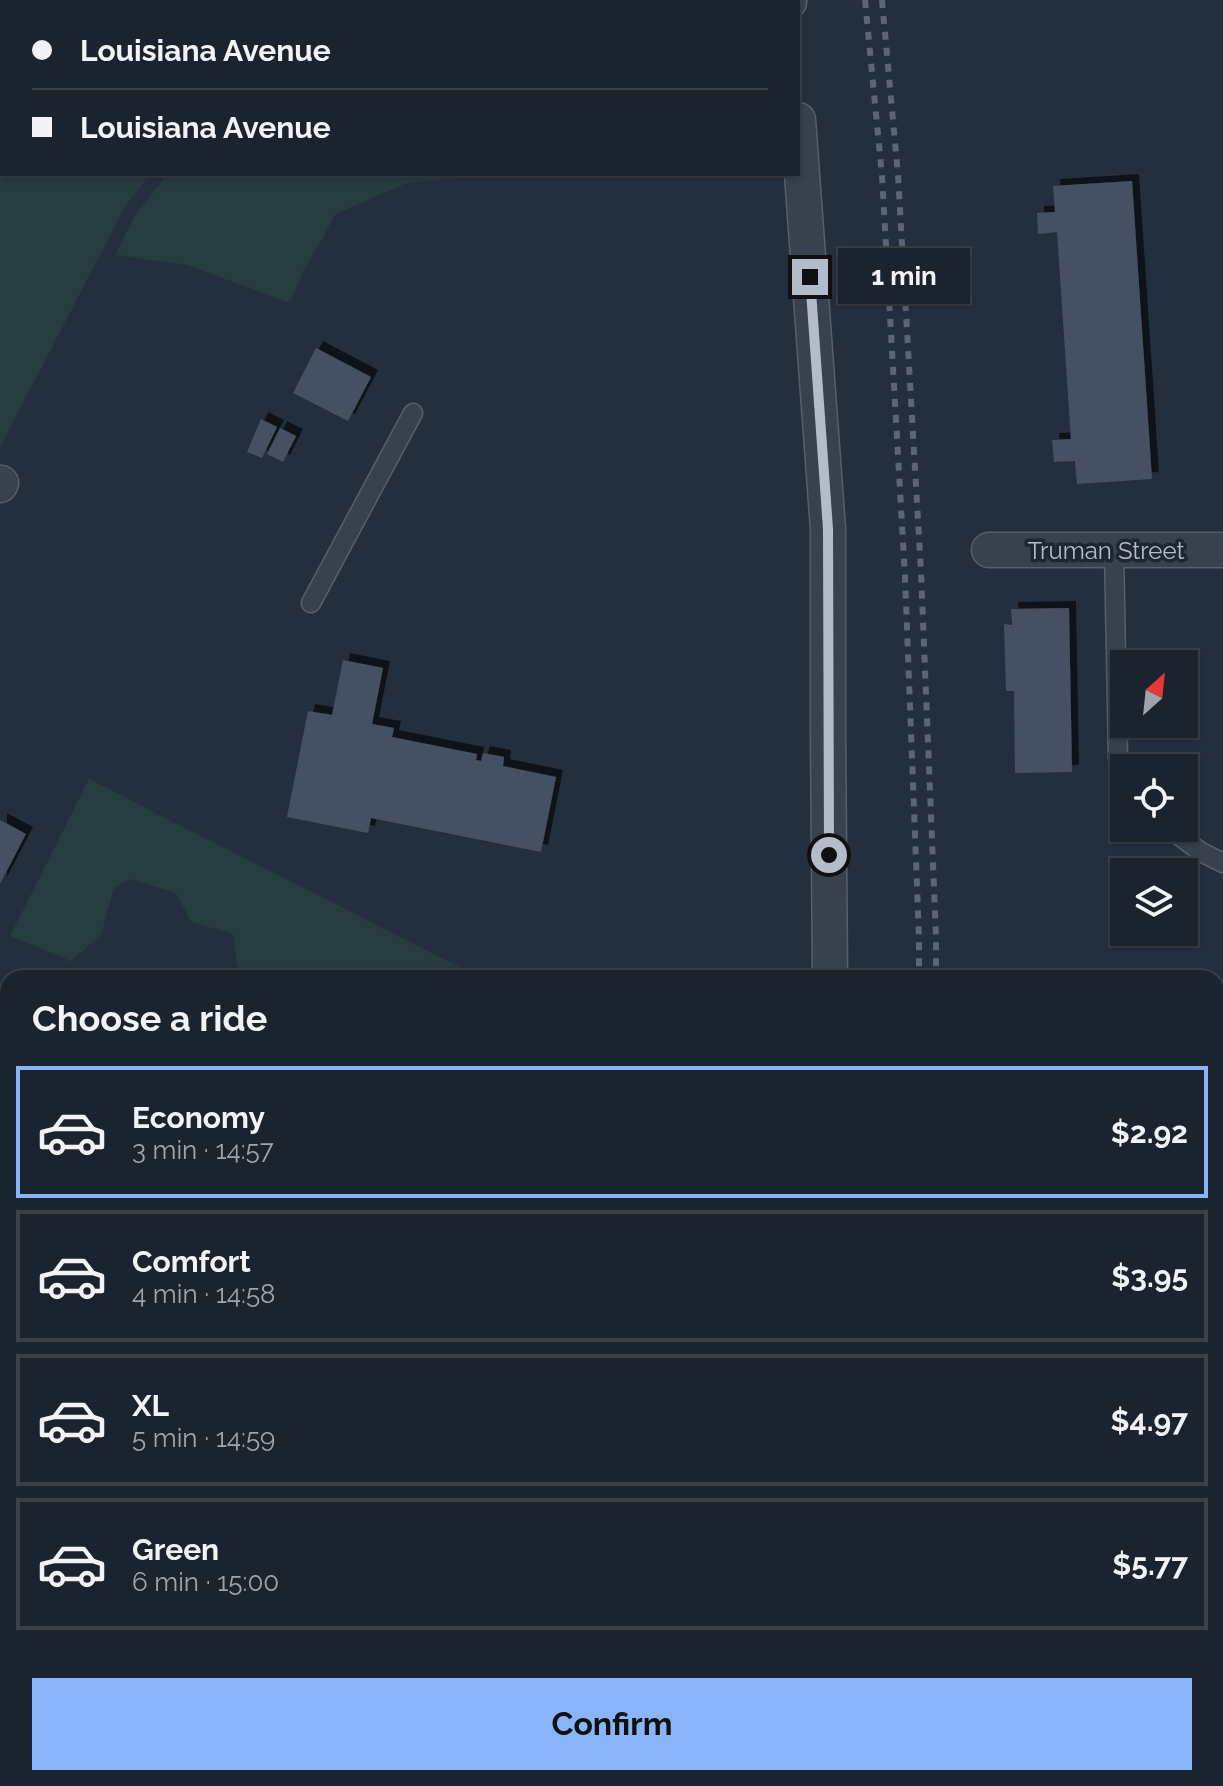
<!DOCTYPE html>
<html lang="en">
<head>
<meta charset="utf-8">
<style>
	body { margin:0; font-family:Raleway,sans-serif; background:#242b36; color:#f1f3f6; height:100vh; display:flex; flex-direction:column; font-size:30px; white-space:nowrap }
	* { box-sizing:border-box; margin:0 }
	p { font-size:26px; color:#a0a4aa }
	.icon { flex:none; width:44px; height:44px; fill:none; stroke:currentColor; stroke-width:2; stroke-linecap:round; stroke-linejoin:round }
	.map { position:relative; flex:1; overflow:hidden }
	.sheet { position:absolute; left:0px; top:970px; width:1224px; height:816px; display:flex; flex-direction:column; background:#1b232e; border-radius:24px 24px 0 0; box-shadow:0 2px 6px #0004,0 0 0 2px #39404a }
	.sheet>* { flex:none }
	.hud { position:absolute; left:0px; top:0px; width:800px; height:176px; box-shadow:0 2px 6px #0004,0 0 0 2px #39404a; display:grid; align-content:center; height:176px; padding:0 32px; background:#1b232e }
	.needle { width:52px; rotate:27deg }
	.fabs { position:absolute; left:1110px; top:650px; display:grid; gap:16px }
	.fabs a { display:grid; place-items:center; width:88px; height:88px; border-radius:0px; background:#1b232e; box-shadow:0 2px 6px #0004,0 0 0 2px #39404a; font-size:40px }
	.end { position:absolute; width:36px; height:36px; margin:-18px; border:10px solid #b4bcc9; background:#111; box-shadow:0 0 0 4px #111 }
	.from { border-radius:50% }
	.bubble { position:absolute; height:56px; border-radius:0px; background:#1b232e; box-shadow:0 2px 6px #0004,0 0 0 2px #39404a; font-size:26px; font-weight:700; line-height:56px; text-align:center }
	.hud b { display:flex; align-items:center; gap:28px; height:76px; font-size:30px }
	.hud b+b { border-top:2px solid #39404a }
	.hud i { width:20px; height:20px; background:#f1f3f6 }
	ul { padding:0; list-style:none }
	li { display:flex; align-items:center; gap:24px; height:132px; margin:0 16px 12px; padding:0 16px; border:4px solid #39404a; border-radius:0px }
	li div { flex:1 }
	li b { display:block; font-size:30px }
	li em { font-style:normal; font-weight:700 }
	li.active { border-color:#8ab4f8 }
	li>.icon { width:72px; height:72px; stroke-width:1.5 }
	h2 { padding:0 32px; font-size:36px; line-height:96px }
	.cta { display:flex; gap:16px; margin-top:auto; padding:16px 32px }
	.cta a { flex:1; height:92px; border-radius:0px; background:#8ab4f8; color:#111; font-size:32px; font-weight:700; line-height:92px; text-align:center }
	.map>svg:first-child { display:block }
</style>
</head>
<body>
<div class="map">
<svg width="1223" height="1786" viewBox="0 0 1223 1786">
	<defs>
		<filter id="shadow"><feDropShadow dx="7" dy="-7" stdDeviation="0" flood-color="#0009"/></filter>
	</defs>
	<rect width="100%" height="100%" fill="#242f3e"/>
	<g fill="#263c3f">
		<path d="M0 0H254L253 2H2V174H150L126 205 0 447Z"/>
		<path d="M269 0H742V2H268Z"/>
		<path d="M168 174H486L475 177 407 183 336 214 303 272 290 303 187 265 115 255 137 212Z"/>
		<path d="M89 779 481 978H239L233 934 192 922 175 893 131 879 114 888 101 935 71 961 10 936Z"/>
	</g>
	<g fill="#455162" filter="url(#shadow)">
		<path d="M1132 181 1152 479 1077 484 1075 461 1054 462 1052 440 1071 439 1057 232 1038 234 1037 213 1055 212 1053 186Z"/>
		<path d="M316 348 371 377 348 421 293 393Z"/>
		<path d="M261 419 277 427 262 458 247 452Z"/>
		<path d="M280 428 296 436 283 462 267 454Z"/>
		<path d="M1069 608 1072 772 1015 773 1014 691H1006L1004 624 1012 625 1011 609Z"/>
		<path d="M343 660 383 668 372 724 394 728 392 737 477 754 476 760 481 761 483 753 504 757 503 766 556 777 541 852 371 818 368 833 287 817 308 711 332 715Z"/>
		<path d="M0 820 26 834 0 884Z"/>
		<path d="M0 1069 8 1073V1145L0 1141Z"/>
		<path d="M1216 1181 1223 1182V1414H1216Z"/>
		<path d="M1216 1438 1223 1439V1508L1216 1507Z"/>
		<path d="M1216 1515H1223V1577L1216 1576Z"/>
		<path d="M1216 1581H1223V1651L1216 1650Z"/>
		<rect x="1216" y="1660" width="7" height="62"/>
		<path d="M203 1778H212L228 1786H199Z"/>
		<path d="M636 1778H709L706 1786H655Z"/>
	</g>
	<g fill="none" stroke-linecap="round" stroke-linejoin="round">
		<defs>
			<g id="service">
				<path d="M1114 550 1118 758 1124 774"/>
				<path d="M311 603 413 413"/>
				<path d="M1169 828 1201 852 1223 863"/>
				<path d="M1216 1165H1223"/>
				<path d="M545 1778 562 1786"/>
				<path d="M753 1786 756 1778"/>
			</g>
			<g id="minor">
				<path d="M789 0V2"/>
				<path d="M798 120 828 529V733L830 978"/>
				<path d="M0 485 1 483"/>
				<path d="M989 550H1223"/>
			</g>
			<g id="tertiary">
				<path d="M0 1287 8 1291"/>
				<path d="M1034 1778 1054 1786"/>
				<path d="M798 1786 801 1778"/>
			</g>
		</defs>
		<use href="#service" stroke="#565f6c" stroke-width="21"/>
		<use href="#minor" stroke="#565f6c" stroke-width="37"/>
		<use href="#tertiary" stroke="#565f6c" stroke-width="47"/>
		<path stroke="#44595c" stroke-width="5" stroke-dasharray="6 6" stroke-linecap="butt" d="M0 41 2 42"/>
		<use href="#service" stroke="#38414e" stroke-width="18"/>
		<use href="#minor" stroke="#38414e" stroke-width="34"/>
		<use href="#tertiary" stroke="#38414e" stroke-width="44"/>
		<g stroke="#5a6575" stroke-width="6" stroke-dasharray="8 8" stroke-linecap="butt">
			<path d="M865 0 882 176 905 577 919 938V978"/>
			<path d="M882 0 898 175 921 572 936 937V978"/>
			<path d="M902 1786V1778"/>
			<path d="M918 1786 919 1778"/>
		</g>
	</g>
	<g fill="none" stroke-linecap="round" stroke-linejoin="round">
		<path stroke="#b4bcc9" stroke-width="10" d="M810 277 828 529 829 855"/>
	</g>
	<g text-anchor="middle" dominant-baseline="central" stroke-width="7" stroke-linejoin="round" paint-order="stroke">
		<g font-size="24" fill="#b4bcc9" stroke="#1d2633">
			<text x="1106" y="550">Truman Street</text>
		</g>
	</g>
</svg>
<div class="fabs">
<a><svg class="needle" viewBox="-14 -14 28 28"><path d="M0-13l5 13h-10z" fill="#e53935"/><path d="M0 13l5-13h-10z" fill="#a0a4aa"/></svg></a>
<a><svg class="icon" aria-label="locate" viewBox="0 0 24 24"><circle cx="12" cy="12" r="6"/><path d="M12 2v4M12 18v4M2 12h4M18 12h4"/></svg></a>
<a><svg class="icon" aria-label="layers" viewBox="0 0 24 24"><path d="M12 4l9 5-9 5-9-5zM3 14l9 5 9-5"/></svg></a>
</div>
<i class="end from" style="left:829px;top:855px"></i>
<i class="end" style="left:810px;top:277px"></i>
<div class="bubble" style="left:838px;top:248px;width:132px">1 min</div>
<div class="hud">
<b><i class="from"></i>Louisiana Avenue</b>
<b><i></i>Louisiana Avenue</b>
</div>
<section class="sheet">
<h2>Choose a ride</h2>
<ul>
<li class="active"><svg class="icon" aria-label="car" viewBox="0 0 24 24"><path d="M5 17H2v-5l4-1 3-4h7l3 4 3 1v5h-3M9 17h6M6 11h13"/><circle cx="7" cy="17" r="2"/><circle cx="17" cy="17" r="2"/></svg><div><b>Economy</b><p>3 min · 14:57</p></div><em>$2.92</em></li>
<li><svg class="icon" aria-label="car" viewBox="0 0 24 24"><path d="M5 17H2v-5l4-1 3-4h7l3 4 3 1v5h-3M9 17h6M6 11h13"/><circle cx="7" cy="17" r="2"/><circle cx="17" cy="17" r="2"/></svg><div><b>Comfort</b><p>4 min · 14:58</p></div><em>$3.95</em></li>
<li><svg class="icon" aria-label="car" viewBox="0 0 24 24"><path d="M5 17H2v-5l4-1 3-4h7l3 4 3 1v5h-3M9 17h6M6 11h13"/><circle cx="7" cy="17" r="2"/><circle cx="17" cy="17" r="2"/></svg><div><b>XL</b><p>5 min · 14:59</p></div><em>$4.97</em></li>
<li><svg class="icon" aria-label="car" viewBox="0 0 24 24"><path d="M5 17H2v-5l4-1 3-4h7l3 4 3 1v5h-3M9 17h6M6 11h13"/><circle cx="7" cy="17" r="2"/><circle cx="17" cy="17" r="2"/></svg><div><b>Green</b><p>6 min · 15:00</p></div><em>$5.77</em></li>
</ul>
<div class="cta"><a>Confirm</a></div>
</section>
</div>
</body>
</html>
